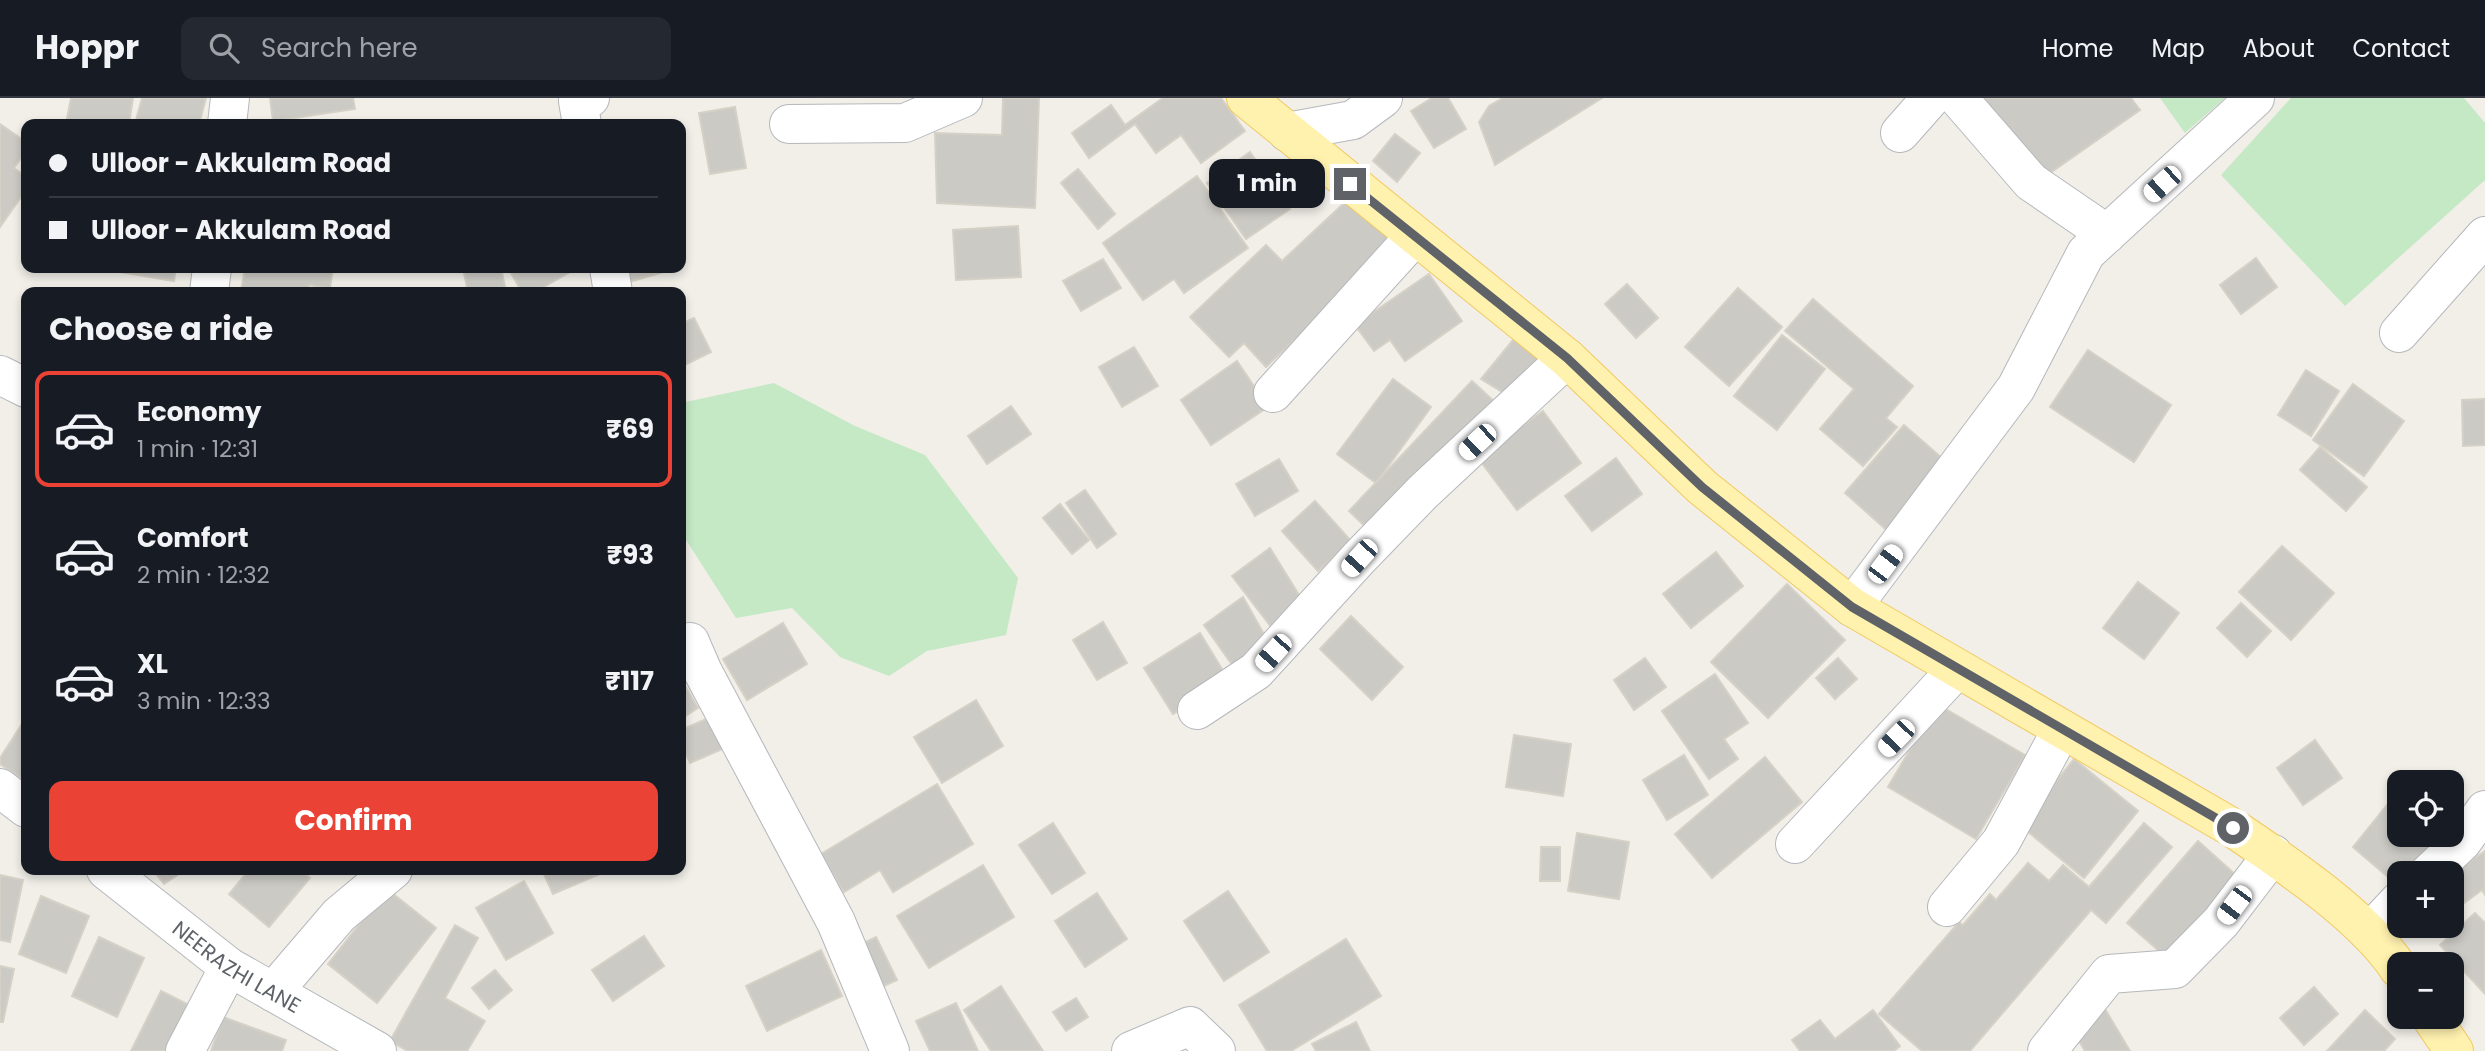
<!DOCTYPE html>
<html lang="en">
<head>
<meta charset="utf-8">
<style>
	body { margin:0; font-family:Poppins,sans-serif; background:#242831; color:#f1f3f6; height:100vh; display:flex; flex-direction:column; font-size:26px; white-space:nowrap }
	* { box-sizing:border-box; margin:0 }
	p { font-size:23px; color:#9ea1a6 }
	.icon { flex:none; width:38px; height:38px; fill:none; stroke:currentColor; stroke-width:2; stroke-linecap:round; stroke-linejoin:round }
	.map { position:relative; flex:1; overflow:hidden }
	.panel { position:absolute; left:21px; top:189px; width:665px; height:588px; display:flex; flex-direction:column; background:#171b24; border-radius:14px; box-shadow:0 4px 10px #0003 }
	.panel>* { flex:none }
	.guide { position:absolute; left:21px; top:21px; width:665px; height:154px; border-radius:14px; box-shadow:0 4px 10px #0003; display:grid; align-content:center; height:154px; padding:0 28px; background:#171b24 }
	.controls { position:absolute; left:2387px; top:672px; display:grid; gap:14px }
	.controls a { display:grid; place-items:center; width:77px; height:77px; border-radius:14px; background:#171b24; box-shadow:0 4px 10px #0003; font-size:35px }
	.end { position:absolute; width:32px; height:32px; margin:-16px; border:9px solid #5f6368; background:#fff; box-shadow:0 0 0 4px #fff }
	.from { border-radius:50% }
	.bubble { position:absolute; height:49px; border-radius:14px; background:#171b24; box-shadow:0 4px 10px #0003; font-size:23px; font-weight:700; line-height:49px; text-align:center }
	.car { position:absolute; width:21px; height:42px; margin:-21px -10px; border-radius:9px; box-shadow:0 0 5px 2px #0007; background:linear-gradient(#fff 24%,#345 0 40%,#fff 0 76%,#345 0 86%,#fff 0) }
	.guide b { display:flex; align-items:center; gap:24px; height:66px; font-size:26px }
	.guide b+b { border-top:2px solid #363941 }
	.guide i { width:18px; height:18px; background:#f1f3f6 }
	ul { padding:0; list-style:none }
	li { display:flex; align-items:center; gap:21px; height:116px; margin:0 14px 10px; padding:0 14px; border:4px solid transparent; border-radius:14px }
	li div { flex:1 }
	li b { display:block; font-size:26px }
	li em { font-style:normal; font-weight:700 }
	li.on { border-color:#ea4335 }
	li>.icon { width:63px; height:63px; stroke-width:1.5 }
	h2 { padding:0 28px; font-size:32px; line-height:84px }
	.action { display:flex; gap:14px; margin-top:auto; padding:14px 28px }
	.action a { flex:1; height:80px; border-radius:14px; background:#ea4335; color:#fff; font-size:28px; font-weight:700; line-height:80px; text-align:center }
	header { display:flex; align-items:center; gap:42px; box-sizing:border-box; height:98px; padding:0 35px; background:#171b24; border-bottom:2px solid #363941 }
	header strong { font-size:33px }
	nav { display:flex; gap:38px; margin-inline-start:auto; font-size:24px }
	.search { width:490px; height:63px; background:#242831; display:flex; align-items:center; gap:18px; box-sizing:border-box; padding:0 24px; border-radius:14px; color:#9ea1a6; font-size:26px }
	.map>svg:first-child { display:block }
</style>
</head>
<body>
<header>
<strong>Hoppr</strong>
<div class="search"><svg class="icon" aria-label="search" viewBox="0 0 24 24"><circle cx="10" cy="10" r="6"/><path d="M15 15l6 6"/></svg>Search here</div>
<nav><a>Home</a><a>Map</a><a>About</a><a>Contact</a></nav>
</header>
<div class="map">
<svg width="2485" height="953" viewBox="0 0 2485 953">
	<rect width="100%" height="100%" fill="#f1efe8"/>
	<g fill="#c5e8c5">
		<path d="M2160 0H2225L2185 35Z"/>
		<path d="M2291 0H2464L2485 25V82L2345 208 2221 77Z"/>
		<path d="M774 285 855 328 925 357 1018 480 1006 537 927 553 889 578 840 559 792 510 736 520 681 434 684 362 681 305Z"/>
	</g>
	<g fill="#cccac5" stroke="#d6d1c6" stroke-width="2">
		<path d="M71 0H133L129 26H66Z"/>
		<path d="M142 0H206L199 26H135Z"/>
		<path d="M270 0H353L355 11 273 23Z"/>
		<path d="M1003 0H1039L1035 110 937 105 935 35 1002 37Z"/>
		<path d="M1163 0H1221L1245 33 1201 65 1181 37 1156 55 1135 26 1089 60 1072 35 1111 7 1125 27Z"/>
		<path d="M1432 0H1448L1466 31 1434 50 1411 13Z"/>
		<path d="M1503 0H1602L1495 67 1479 24 1489 8Z"/>
		<path d="M1988 0H2131L2140 12 2040 82 1985 2Z"/>
		<path d="M735 9 746 70 710 76 699 15Z"/>
		<path d="M0 26 26 44V53L14 70 26 79V92L0 129Z"/>
		<path d="M1395 36 1420 55 1397 84 1373 63Z"/>
		<path d="M1250 54 1290 111 1246 141 1207 85Z"/>
		<path d="M1078 71 1115 116 1098 131 1061 85Z"/>
		<path d="M1197 78 1248 150 1184 195 1174 181 1143 202 1103 145Z"/>
		<path d="M1356 94 1401 141 1266 269 1244 245 1229 259 1190 219 1266 147 1282 163Z"/>
		<path d="M1018 128 1021 179 956 182 953 132Z"/>
		<path d="M2256 160 2277 189 2241 216 2220 187Z"/>
		<path d="M1103 161 1121 190 1081 213 1063 183Z"/>
		<path d="M115 170H176L174 183 114 173Z"/>
		<path d="M245 170H333L330 190 309 187 308 194H241Z"/>
		<path d="M463 170H501L506 194H468Z"/>
		<path d="M508 170H577L535 194H522Z"/>
		<path d="M624 170H674V171L629 184Z"/>
		<path d="M1429 176 1462 223 1405 263 1390 242 1374 253 1355 227Z"/>
		<path d="M1627 186 1658 220 1636 240 1605 206Z"/>
		<path d="M1738 190 1782 229 1729 288 1685 249Z"/>
		<path d="M1813 201 1913 288 1886 320 1897 329 1863 368 1820 331 1854 291 1785 233Z"/>
		<path d="M694 220 711 254 681 269V226Z"/>
		<path d="M1518 236 1549 262 1512 300 1481 281Z"/>
		<path d="M1782 237 1825 271 1777 332 1734 298Z"/>
		<path d="M1134 249 1158 288 1122 309 1099 269Z"/>
		<path d="M2088 252 2171 307 2134 364 2050 309Z"/>
		<path d="M1237 263 1268 309 1211 347 1181 302Z"/>
		<path d="M2306 272 2339 293 2311 338 2278 317Z"/>
		<path d="M1393 281 1431 309 1376 385 1337 356Z"/>
		<path d="M1472 283 1497 306 1373 436 1349 413Z"/>
		<path d="M2353 286 2404 323 2364 378 2313 342Z"/>
		<path d="M2485 301V347L2463 348 2462 302Z"/>
		<path d="M1011 308 1031 336 987 366 968 338Z"/>
		<path d="M1543 313 1581 365 1517 412 1478 360Z"/>
		<path d="M1904 327 1950 367 1890 435 1845 395Z"/>
		<path d="M2320 349 2367 389 2346 413 2300 372Z"/>
		<path d="M1616 360 1642 396 1592 433 1565 398Z"/>
		<path d="M1279 361 1298 393 1255 418 1236 386Z"/>
		<path d="M1085 392 1116 436 1097 450 1066 405Z"/>
		<path d="M1315 403 1351 443 1318 473 1282 433Z"/>
		<path d="M1060 406 1089 442 1072 456 1043 420Z"/>
		<path d="M2282 448 2334 495 2291 542 2239 494Z"/>
		<path d="M1270 450 1304 505 1278 538 1232 478Z"/>
		<path d="M1716 454 1743 488 1691 530 1663 496Z"/>
		<path d="M2138 484 2179 515 2144 561 2103 530Z"/>
		<path d="M1787 486 1845 542 1768 620 1711 564Z"/>
		<path d="M1243 499 1269 545 1240 578 1204 527Z"/>
		<path d="M2241 505 2271 533 2247 559 2217 530Z"/>
		<path d="M1351 518 1403 569 1372 602 1320 551Z"/>
		<path d="M1103 524 1127 565 1097 582 1073 542Z"/>
		<path d="M783 525 807 566 747 602 723 561Z"/>
		<path d="M1200 535 1228 581 1173 616 1144 570Z"/>
		<path d="M1645 560 1666 589 1634 612 1614 582Z"/>
		<path d="M1838 560 1857 581 1835 601 1816 580Z"/>
		<path d="M1715 576 1748 625 1724 641 1738 661 1709 681 1662 613Z"/>
		<path d="M681 581 698 610 681 621Z"/>
		<path d="M976 602 1003 648 942 685 914 639Z"/>
		<path d="M1937 606 2025 657 1976 741 1888 689Z"/>
		<path d="M713 618 727 649 690 665 681 644V632Z"/>
		<path d="M22 626 26 629V683L0 666V660Z"/>
		<path d="M1514 637 1571 646 1563 698 1506 689Z"/>
		<path d="M2315 642 2342 680 2303 707 2277 670Z"/>
		<path d="M1684 657 1708 697 1667 722 1643 682Z"/>
		<path d="M1765 659 1802 704 1712 780 1675 736Z"/>
		<path d="M2074 661 2138 713 2084 780 2021 728Z"/>
		<path d="M937 686 973 746 893 794 880 772 844 794 821 756Z"/>
		<path d="M2399 692V737H2414L2436 755 2415 775 2400 763 2387 778 2353 749Z"/>
		<path d="M1053 725 1085 775 1052 796 1019 747Z"/>
		<path d="M2144 725 2172 749 2106 825 2091 812 1970 953H1922L1879 916 1959 824 1963 827 1990 796 1996 802 2028 765 2049 783 2063 767 2089 789Z"/>
		<path d="M1577 735 1629 744 1619 801 1568 793Z"/>
		<path d="M2198 743 2237 778 2166 859 2127 825Z"/>
		<path d="M1541 749H1560V783H1540Z"/>
		<path d="M2485 753V797L2482 792 2452 814V776Z"/>
		<path d="M983 767 1014 819 929 870 897 818Z"/>
		<path d="M153 772H185L164 786Z"/>
		<path d="M249 772H300L310 780 269 829 229 796Z"/>
		<path d="M542 772H609L553 796Z"/>
		<path d="M0 777 23 782 10 844 0 842Z"/>
		<path d="M524 783 553 835 506 862 476 810Z"/>
		<path d="M387 791 436 830 377 905 328 866Z"/>
		<path d="M1228 793 1269 854 1224 883 1184 823Z"/>
		<path d="M1097 795 1127 841 1085 869 1055 823Z"/>
		<path d="M41 798 89 818 66 875 19 856Z"/>
		<path d="M2475 815 2485 825V896L2440 847Z"/>
		<path d="M455 827 478 840 445 900 485 923 467 953H408L390 943Z"/>
		<path d="M644 838 664 868 613 903 592 872Z"/>
		<path d="M99 839 144 860 117 919 72 898Z"/>
		<path d="M876 839 897 882 873 893 853 850Z"/>
		<path d="M1346 841 1381 898 1291 953H1267L1239 907Z"/>
		<path d="M821 852 842 898 767 933 746 888Z"/>
		<path d="M0 868 14 871 3 924H0Z"/>
		<path d="M495 872 512 892 489 911 472 890Z"/>
		<path d="M1001 888 1043 953H991L964 912Z"/>
		<path d="M2314 889 2338 916 2304 947 2280 920Z"/>
		<path d="M161 893 191 908 169 953H131Z"/>
		<path d="M1076 900 1088 919 1066 933 1053 914Z"/>
		<path d="M956 905 978 953H930L916 923Z"/>
		<path d="M2105 911 2130 953H2085L2072 931Z"/>
		<path d="M1873 912 1900 948 1894 953H1800L1792 942 1820 922 1835 941Z"/>
		<path d="M2365 912 2395 941 2384 953H2327Z"/>
		<path d="M223 919 286 942 282 953H211Z"/>
		<path d="M1356 924 1370 953H1316L1312 946Z"/>
	</g>
	<g fill="none" stroke-linecap="round" stroke-linejoin="round">
		<defs>
			<g id="minor">
				<path d="M1958 0 2031 84 2107 136"/>
				<path d="M227 26 230 0"/>
				<path d="M582 26 578 3 590 0"/>
				<path d="M789 26 905 25 963 0"/>
				<path d="M1287 34 1353 22 1383 0"/>
				<path d="M1900 35 1931 0"/>
				<path d="M609 170 613 194"/>
				<path d="M209 194 212 170"/>
				<path d="M2399 235 2485 138"/>
				<path d="M0 277 26 290"/>
				<path d="M1273 295 1415 138"/>
				<path d="M1852 509 2016 290 2086 155 2255 0"/>
				<path d="M681 549 690 544 703 574 836 824 890 953"/>
				<path d="M1197 612 1256 573 1359 460 1423 394 1567 260"/>
				<path d="M0 690 26 710"/>
				<path d="M1795 746 1957 571"/>
				<path id="s1" d="M106 772 229 869 377 953"/>
				<path d="M2429 775 2462 744 2485 712"/>
				<path d="M1947 809 2001 744 2062 631"/>
				<path d="M2369 835 2399 803"/>
				<path d="M273 894 339 817 393 772"/>
				<path d="M185 953 229 869"/>
				<path d="M1131 953 1190 928 1216 953"/>
				<path d="M2047 953 2109 876 2175 871 2221 824 2273 756"/>
			</g>
			<g id="major">
				<path d="M1246 0 1567 260 1702 389 1852 509 2233 730C2286 766 2364 818 2399 871"/>
				<path d="M2431 919 2454 953"/>
			</g>
		</defs>
		<use href="#minor" stroke="#b5b8bc" stroke-width="40"/>
		<use href="#major" stroke="#f2c960" stroke-width="40"/>
		<use href="#minor" stroke="#fff" stroke-width="38"/>
		<use href="#major" stroke="#fff2af" stroke-width="38"/>
	</g>
	<g fill="none" stroke-linecap="round" stroke-linejoin="round">
		<path stroke="#5f6368" stroke-width="9" d="M1350 86 1567 260 1702 389 1852 509 2233 730"/>
	</g>
	<g text-anchor="middle" dominant-baseline="central" stroke-width="5" stroke-linejoin="round" paint-order="stroke">
		<g font-size="21" fill="#5f6368" stroke="#fff">
			<text stroke="none"><textPath href="#s1" startOffset="163">NEERAZHI LANE</textPath></text>
		</g>
	</g>
</svg>
<div class="controls">
<a><svg class="icon" aria-label="locate" viewBox="0 0 24 24"><circle cx="12" cy="12" r="6"/><path d="M12 2v4M12 18v4M2 12h4M18 12h4"/></svg></a>
<a>+</a>
<a>−</a>
</div>
<i class="end from" style="left:2233px;top:730px"></i>
<i class="end" style="left:1350px;top:86px"></i>
<div class="bubble" style="left:1209px;top:61px;width:116px">1 min</div>
<i class="car" style="left:2162px;top:86px;rotate:228deg"></i>
<i class="car" style="left:1477px;top:344px;rotate:227deg"></i>
<i class="car" style="left:1359px;top:460px;rotate:222deg"></i>
<i class="car" style="left:1885px;top:466px;rotate:37deg"></i>
<i class="car" style="left:1273px;top:555px;rotate:222deg"></i>
<i class="car" style="left:1896px;top:640px;rotate:224deg"></i>
<i class="car" style="left:2234px;top:807px;rotate:217deg"></i>
<div class="guide">
<b><i class="from"></i>Ulloor - Akkulam Road</b>
<b><i></i>Ulloor - Akkulam Road</b>
</div>
<section class="panel">
<h2>Choose a ride</h2>
<ul>
<li class="on"><svg class="icon" aria-label="car" viewBox="0 0 24 24"><path d="M5 17H2v-5l4-1 3-4h7l3 4 3 1v5h-3M9 17h6M6 11h13"/><circle cx="7" cy="17" r="2"/><circle cx="17" cy="17" r="2"/></svg><div><b>Economy</b><p>1 min · 12:31</p></div><em>₹69</em></li>
<li><svg class="icon" aria-label="car" viewBox="0 0 24 24"><path d="M5 17H2v-5l4-1 3-4h7l3 4 3 1v5h-3M9 17h6M6 11h13"/><circle cx="7" cy="17" r="2"/><circle cx="17" cy="17" r="2"/></svg><div><b>Comfort</b><p>2 min · 12:32</p></div><em>₹93</em></li>
<li><svg class="icon" aria-label="car" viewBox="0 0 24 24"><path d="M5 17H2v-5l4-1 3-4h7l3 4 3 1v5h-3M9 17h6M6 11h13"/><circle cx="7" cy="17" r="2"/><circle cx="17" cy="17" r="2"/></svg><div><b>XL</b><p>3 min · 12:33</p></div><em>₹117</em></li>
</ul>
<div class="action"><a>Confirm</a></div>
</section>
</div>
</body>
</html>
